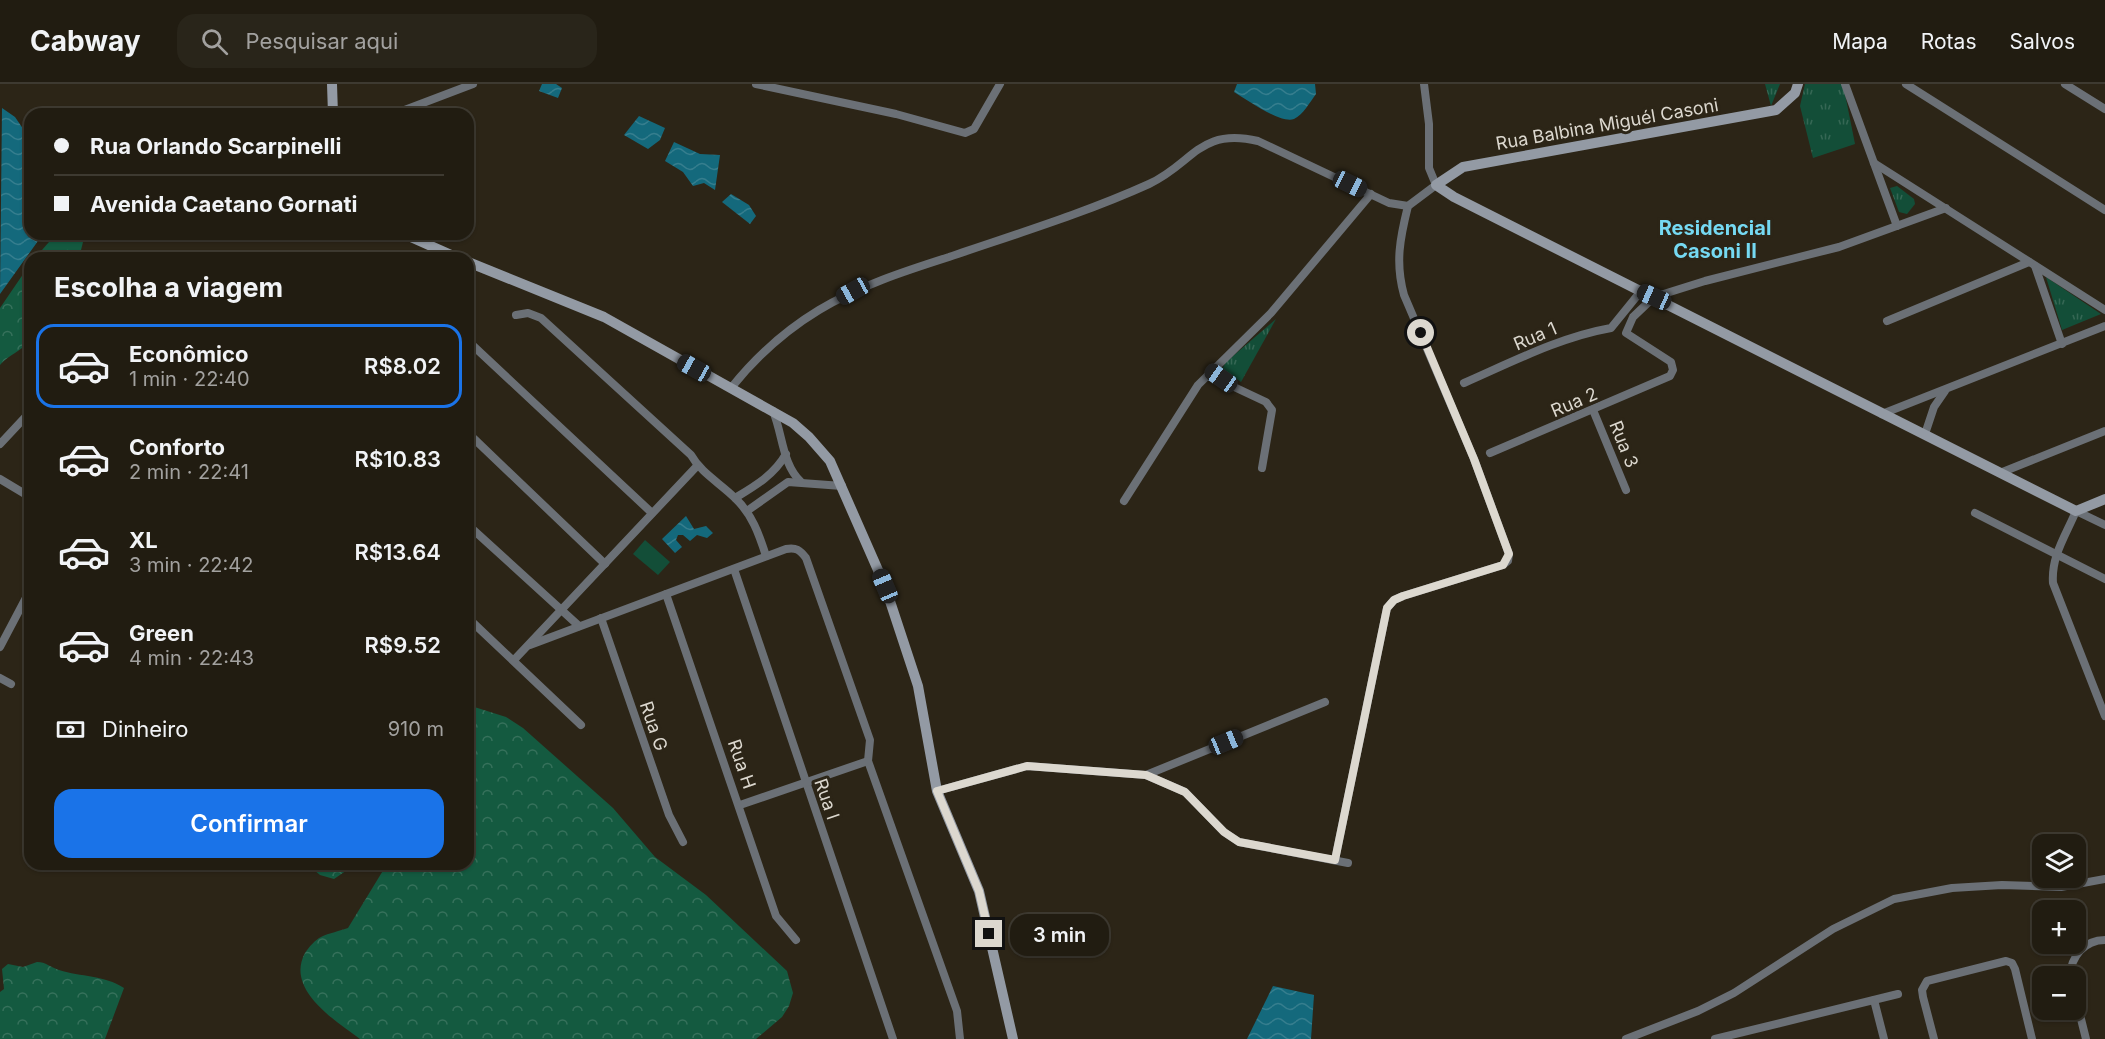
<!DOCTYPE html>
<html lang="pt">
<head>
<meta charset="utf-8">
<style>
	body { margin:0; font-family:Inter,sans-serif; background:#29251a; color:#f1f3f6; height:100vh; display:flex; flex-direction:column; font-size:22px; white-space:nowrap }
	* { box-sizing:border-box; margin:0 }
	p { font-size:20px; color:#a2a19f }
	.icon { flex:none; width:33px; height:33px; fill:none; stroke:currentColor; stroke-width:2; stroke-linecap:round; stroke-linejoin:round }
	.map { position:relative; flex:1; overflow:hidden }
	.side { position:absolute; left:24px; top:168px; width:450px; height:618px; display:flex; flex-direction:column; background:#211c11; border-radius:18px; box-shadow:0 2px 4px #0004,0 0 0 2px #3e3a31 }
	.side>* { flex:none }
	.banner { position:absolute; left:24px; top:24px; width:450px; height:132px; border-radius:18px; box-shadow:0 2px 4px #0004,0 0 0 2px #3e3a31; display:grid; align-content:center; height:132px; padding:0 30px; background:#211c11 }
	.fabs { position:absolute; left:2032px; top:750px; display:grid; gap:12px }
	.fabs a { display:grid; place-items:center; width:54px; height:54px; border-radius:12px; background:#211c11; box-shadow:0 2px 4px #0004,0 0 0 2px #3e3a31; font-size:30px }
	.end { position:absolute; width:27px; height:27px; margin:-14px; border:8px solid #dcd8cf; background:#111; box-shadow:0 0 0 3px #111 }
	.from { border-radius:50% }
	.bubble { position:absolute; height:42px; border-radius:18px; background:#211c11; box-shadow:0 2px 4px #0004,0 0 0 2px #3e3a31; font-size:20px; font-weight:600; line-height:42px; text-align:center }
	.car { position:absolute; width:18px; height:36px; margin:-18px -9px; border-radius:8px; box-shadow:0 0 4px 2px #0007; background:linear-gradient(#222 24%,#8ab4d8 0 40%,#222 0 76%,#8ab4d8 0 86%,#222 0) }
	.banner b { display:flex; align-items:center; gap:21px; height:57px; font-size:22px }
	.banner b+b { border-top:2px solid #3e3a31 }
	.banner i { width:15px; height:15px; background:#f1f3f6 }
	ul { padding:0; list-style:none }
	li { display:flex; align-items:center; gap:18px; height:84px; margin:0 12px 9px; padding:0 18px; border:3px solid transparent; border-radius:18px }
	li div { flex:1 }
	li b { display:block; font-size:22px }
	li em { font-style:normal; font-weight:600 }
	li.on { border-color:#1a73e8 }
	li>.icon { width:54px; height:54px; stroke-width:1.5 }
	h2 { padding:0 30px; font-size:27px; line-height:72px }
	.pay { display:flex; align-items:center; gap:15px; height:66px; padding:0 30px; font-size:22px }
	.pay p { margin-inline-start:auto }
	.button { display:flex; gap:12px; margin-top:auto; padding:12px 30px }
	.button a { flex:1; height:69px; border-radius:18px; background:#1a73e8; color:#fff; font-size:24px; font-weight:600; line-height:69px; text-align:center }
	header { display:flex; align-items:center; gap:36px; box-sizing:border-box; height:84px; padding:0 30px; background:#211c11; border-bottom:2px solid #3e3a31 }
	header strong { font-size:28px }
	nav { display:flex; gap:33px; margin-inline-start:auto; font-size:21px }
	.search { width:420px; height:54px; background:#29251a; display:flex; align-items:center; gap:15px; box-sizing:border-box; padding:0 21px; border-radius:18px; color:#a2a19f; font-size:22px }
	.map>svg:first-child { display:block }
</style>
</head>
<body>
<header>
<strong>Cabway</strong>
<div class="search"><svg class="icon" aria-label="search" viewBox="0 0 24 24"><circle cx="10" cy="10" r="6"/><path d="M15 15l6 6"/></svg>Pesquisar aqui</div>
<nav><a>Mapa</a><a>Rotas</a><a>Salvos</a></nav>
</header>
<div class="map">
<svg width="2105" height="955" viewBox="0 0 2105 955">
	<defs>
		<pattern id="forest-crowns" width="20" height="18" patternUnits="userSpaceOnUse" patternTransform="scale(1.5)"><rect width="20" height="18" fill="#145a40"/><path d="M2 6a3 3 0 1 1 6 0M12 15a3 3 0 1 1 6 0" fill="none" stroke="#36715b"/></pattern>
		<pattern id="park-tufts" width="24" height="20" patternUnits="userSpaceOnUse" patternTransform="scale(1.5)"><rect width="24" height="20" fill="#134e38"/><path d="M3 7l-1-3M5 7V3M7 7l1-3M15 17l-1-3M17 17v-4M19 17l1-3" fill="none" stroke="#356754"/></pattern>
		<pattern id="water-waves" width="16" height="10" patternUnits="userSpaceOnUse" patternTransform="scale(1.5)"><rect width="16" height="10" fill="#14697c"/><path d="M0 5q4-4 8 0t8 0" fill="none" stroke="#367e8e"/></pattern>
	</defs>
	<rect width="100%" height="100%" fill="#2c2517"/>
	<g fill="url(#forest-crowns)">
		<path d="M56 150H85L79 174H35Z"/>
		<path d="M30 180V256C21 268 9 270 0 281V224Z"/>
		<path d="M468 621 506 633 523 644 613 724 655 773 706 811 787 887 793 909 789 922 782 933 756 955H360C336 937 285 906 305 869 309 863 315 856 321 853 329 849 340 847 348 844L387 780H468Z"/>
		<path d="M307 780H356L334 795 320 791Z"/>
		<path d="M37 878C46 878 50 883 59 886 81 893 104 891 124 904L105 955H0V908L4 905 2 885 8 880 23 883Z"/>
	</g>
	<g fill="url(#park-tufts)">
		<path d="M1765 0H1780L1771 22Z"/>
		<path d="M1805 0H1843L1855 60 1813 74 1800 22Z"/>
		<path d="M1897 102 1914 115 1915 120 1907 130 1899 128 1890 104Z"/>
		<path d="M2046 193 2101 230 2062 246Z"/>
		<path d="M1276 235 1241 298 1222 285 1226 278Z"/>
	</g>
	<path fill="#134e38" d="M645 456 670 478 658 491 633 470Z"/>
	<g fill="url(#water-waves)">
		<path d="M542 0H556L562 4 558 14 539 7Z"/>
		<path d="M1237 0H1315L1316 10C1310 18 1303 31 1294 35 1280 40 1246 15 1234 8Z"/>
		<path d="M2 24 15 33 30 55V150H43L0 210Z"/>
		<path d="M639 32 665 44 660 56 648 65 624 51Z"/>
		<path d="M674 58 700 70 720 71 715 106 704 99 693 102 683 88 665 77Z"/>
		<path d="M731 110 749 121 756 132 750 140 722 118Z"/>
		<path d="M686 432 694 445 706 442 713 449 707 454 697 451 690 457 683 451H678L676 456 682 463 675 469 662 455Z"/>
		<path d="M1273 902 1314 911 1311 955H1247Z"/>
	</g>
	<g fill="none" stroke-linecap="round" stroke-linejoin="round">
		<g stroke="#6b7076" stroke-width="8">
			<path d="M756 0 896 30 965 49 974 45 1000 0"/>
			<path d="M1845 0 1897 142"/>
			<path d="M1906 0 2105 126"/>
			<path d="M2065 0 2105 25"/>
			<path d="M394 30 473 0"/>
			<path d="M1874 79 2105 226"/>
			<path d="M2035 182 2062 260"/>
			<path d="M516 231 528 229 541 234 691 371C701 389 720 399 735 414 752 430 759 450 766 472"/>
			<path d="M1887 237 2029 178"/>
			<path d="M468 257 652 429"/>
			<path d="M1210 287 1232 302 1266 318 1272 326 1262 384"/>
			<path d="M1464 299C1512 278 1560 253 1611 244L1641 207"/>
			<path d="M731 304C755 274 786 246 819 226 859 202 905 187 949 173 1016 150 1085 129 1149 100 1193 80 1199 43 1258 57L1389 119 1408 122"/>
			<path d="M1593 326 1626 406"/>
			<path d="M773 327C783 351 782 380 801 398"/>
			<path d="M1882 330 2105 242"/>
			<path d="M468 349 605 480"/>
			<path d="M1925 350 1934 323 1945 307"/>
			<path d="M0 360 30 328"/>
			<path d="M1490 369 1670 292 1673 286 1671 278 1626 249 1633 233 1654 213 1705 197 1839 163 1946 124"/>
			<path d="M2000 389 2105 347"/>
			<path d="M0 395 30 413"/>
			<path d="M735 414C755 402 774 391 786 370"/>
			<path d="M1124 417 1198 301 1271 229 1371 110"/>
			<path d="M747 427 788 398 842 402"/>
			<path d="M1975 429 2105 495"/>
			<path d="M468 441 579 542"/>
			<path d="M2105 441 2076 427C2066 451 2051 472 2053 499L2105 632"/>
			<path d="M734 485 893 955"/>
			<path d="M666 510 776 832 796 856"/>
			<path d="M468 534 581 641"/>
			<path d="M601 534 669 731 683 758"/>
			<path d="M530 561 786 465C796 463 800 466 806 474L870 656 868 677 957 927 960 955"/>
			<path d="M0 563 30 506"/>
			<path d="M514 576 697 382"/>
			<path d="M0 594 11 600"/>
			<path d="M1146 691 1325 618"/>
			<path d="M937 707 1027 682 1146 691 1185 708 1224 748 1239 758 1348 779"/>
			<path d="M740 721 868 677"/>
			<path d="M1335 776 1387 524 1394 516 1403 512 1503 481 1508 477 1509 470 1474 375 1404 211C1395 179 1400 154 1408 122L1436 101 1429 84V40L1424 0"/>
			<path d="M2070 892C2071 873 2084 856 2105 856"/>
			<path d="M2076 915 2086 955"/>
			<path d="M1874 916 1884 955"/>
			<path d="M1626 955 1698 927 1734 909 1833 845 1894 815 1952 804 2002 801 2061 803 2105 795"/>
			<path d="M1715 955 1898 910"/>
			<path d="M1934 955 1923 913 1922 906 1927 897 2006 877 2012 879 2015 885 2032 955"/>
		</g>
		<g stroke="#939aa4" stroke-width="10">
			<path d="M332 0 333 30"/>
			<path d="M1798 0 1795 9 1776 26 1463 83 1436 101 1454 113 2076 427 2105 415"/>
			<path d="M404 150 458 174"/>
			<path d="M468 178 604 233 793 339 809 353 830 377 885 502 918 602 937 707 979 807 1013 955"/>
		</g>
	</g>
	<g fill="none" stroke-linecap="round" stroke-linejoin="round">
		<path stroke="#dcd8cf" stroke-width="8" d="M989 850 979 807 937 707 1027 682 1146 691 1185 708 1224 748 1239 758 1335 776 1387 524 1394 516 1403 512 1503 481 1509 470 1474 375 1421 249"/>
	</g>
	<g text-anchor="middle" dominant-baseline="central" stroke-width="6" stroke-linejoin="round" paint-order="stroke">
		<g font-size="18" fill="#dcd8cf" stroke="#2c2517">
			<text transform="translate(1607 40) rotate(-10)">Rua Balbina Miguél Casoni</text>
			<text transform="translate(1535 252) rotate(-23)">Rua 1</text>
			<text transform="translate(1574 318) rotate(-23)">Rua 2</text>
			<text transform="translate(1624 360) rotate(68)">Rua 3</text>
			<text transform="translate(654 642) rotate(71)">Rua G</text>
			<text transform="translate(742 680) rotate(71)">Rua H</text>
			<text transform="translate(827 715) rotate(71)">Rua I</text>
		</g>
		<g font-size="20" font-weight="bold" fill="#75d9f2" stroke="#2c2517">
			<text x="1715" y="144">Residencial<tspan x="1715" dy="23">Casoni II</tspan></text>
		</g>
	</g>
</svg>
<div class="fabs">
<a><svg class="icon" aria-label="layers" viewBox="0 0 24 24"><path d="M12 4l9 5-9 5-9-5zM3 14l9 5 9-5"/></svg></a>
<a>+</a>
<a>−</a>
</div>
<i class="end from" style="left:1421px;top:249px"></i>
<i class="end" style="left:989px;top:850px"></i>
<div class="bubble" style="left:1010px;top:830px;width:99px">3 min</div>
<i class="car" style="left:1350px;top:100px;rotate:116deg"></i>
<i class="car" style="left:853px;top:207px;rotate:241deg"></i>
<i class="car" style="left:1654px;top:213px;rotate:294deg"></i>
<i class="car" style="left:694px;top:284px;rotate:299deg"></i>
<i class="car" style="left:1221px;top:294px;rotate:305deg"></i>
<i class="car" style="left:885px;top:502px;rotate:337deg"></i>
<i class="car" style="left:1226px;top:658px;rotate:68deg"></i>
<div class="banner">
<b><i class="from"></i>Rua Orlando Scarpinelli</b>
<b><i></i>Avenida Caetano Gornati</b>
</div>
<section class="side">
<h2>Escolha a viagem</h2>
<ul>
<li class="on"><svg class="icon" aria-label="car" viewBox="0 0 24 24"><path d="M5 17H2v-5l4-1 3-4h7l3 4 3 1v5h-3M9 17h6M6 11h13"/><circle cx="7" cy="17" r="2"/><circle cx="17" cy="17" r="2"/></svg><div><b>Econômico</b><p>1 min · 22:40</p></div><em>R$8.02</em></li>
<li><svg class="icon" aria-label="car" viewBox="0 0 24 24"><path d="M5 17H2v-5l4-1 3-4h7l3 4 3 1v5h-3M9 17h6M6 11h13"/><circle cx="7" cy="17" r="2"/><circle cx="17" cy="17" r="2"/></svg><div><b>Conforto</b><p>2 min · 22:41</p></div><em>R$10.83</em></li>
<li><svg class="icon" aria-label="car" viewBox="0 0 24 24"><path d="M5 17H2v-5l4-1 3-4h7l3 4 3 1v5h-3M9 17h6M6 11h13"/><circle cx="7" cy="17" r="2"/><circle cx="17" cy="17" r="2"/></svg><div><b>XL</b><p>3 min · 22:42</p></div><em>R$13.64</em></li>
<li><svg class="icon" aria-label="car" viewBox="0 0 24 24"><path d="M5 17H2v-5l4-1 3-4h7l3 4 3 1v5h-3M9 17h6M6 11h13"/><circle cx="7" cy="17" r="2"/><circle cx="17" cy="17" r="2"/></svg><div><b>Green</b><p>4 min · 22:43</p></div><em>R$9.52</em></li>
</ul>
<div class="pay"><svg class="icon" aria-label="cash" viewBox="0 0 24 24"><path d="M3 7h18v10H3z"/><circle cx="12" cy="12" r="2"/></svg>Dinheiro<p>910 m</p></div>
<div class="button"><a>Confirmar</a></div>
</section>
</div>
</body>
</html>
